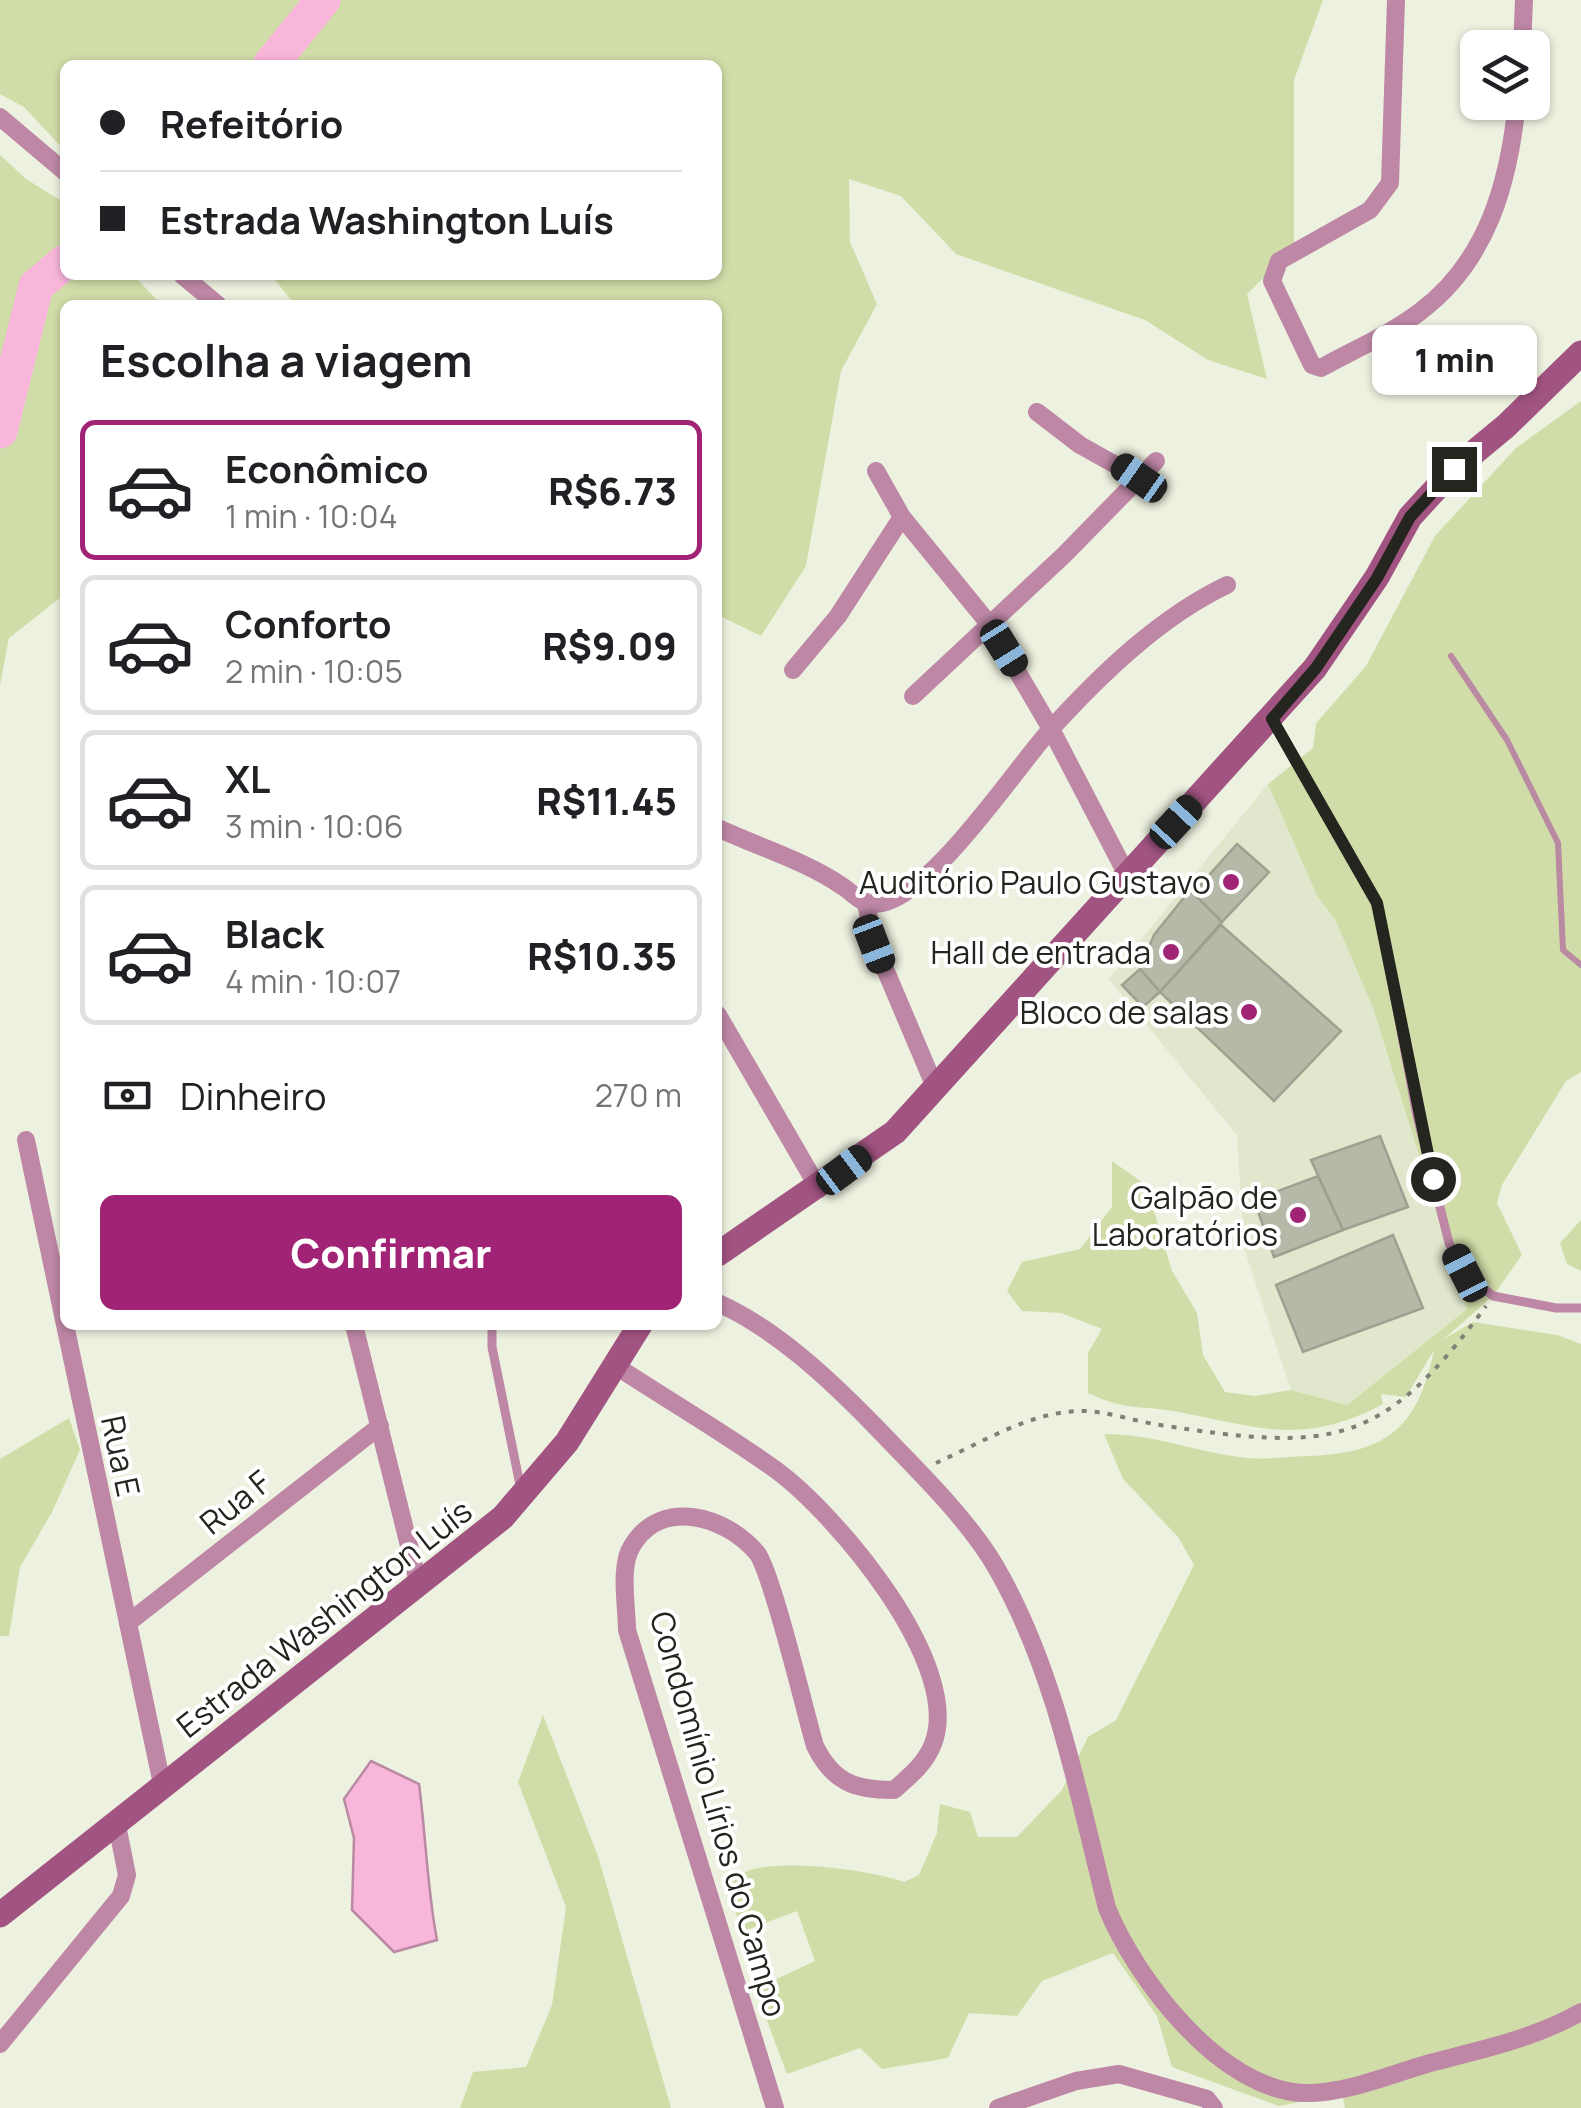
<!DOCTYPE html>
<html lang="pt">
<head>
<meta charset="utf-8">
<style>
	body { margin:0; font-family:Manrope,sans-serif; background:#f2f2f2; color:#202124; height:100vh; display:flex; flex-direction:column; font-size:38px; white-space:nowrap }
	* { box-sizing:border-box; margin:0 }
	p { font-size:32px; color:#757577 }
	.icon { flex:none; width:55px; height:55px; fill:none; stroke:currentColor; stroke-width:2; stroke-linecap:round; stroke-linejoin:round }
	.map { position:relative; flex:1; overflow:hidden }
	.drawer { position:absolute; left:60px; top:300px; width:662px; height:1030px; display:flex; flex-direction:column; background:#fff; border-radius:15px; box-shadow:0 2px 8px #0004 }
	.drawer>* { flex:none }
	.guide { position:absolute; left:60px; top:60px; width:662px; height:220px; border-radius:15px; box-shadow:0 2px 8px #0004; display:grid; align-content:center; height:220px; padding:0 40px; background:#fff }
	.tools { position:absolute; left:1460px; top:30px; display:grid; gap:20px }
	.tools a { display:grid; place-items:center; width:90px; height:90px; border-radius:15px; background:#fff; box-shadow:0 2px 8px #0004; font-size:50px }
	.end { position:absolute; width:45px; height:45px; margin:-22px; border:12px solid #23251e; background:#fff; box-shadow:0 0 0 5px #fff }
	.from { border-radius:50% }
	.bubble { position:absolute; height:70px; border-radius:15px; background:#fff; box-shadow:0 2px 8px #0004; font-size:32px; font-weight:800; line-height:70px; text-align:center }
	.car { position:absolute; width:30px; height:60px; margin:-30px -15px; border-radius:12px; box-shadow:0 0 8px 2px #0007; background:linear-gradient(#222 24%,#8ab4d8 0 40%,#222 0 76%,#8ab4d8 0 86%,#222 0) }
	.guide b { display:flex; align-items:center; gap:35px; height:95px; font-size:38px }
	.guide b+b { border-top:2px solid #e0e0e0 }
	.guide i { width:25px; height:25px; background:#202124 }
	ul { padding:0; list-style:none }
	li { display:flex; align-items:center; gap:30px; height:140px; margin:0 20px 15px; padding:0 20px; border:5px solid #e0e0e0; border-radius:15px }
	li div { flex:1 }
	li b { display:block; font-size:38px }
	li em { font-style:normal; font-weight:800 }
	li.active { border-color:#a02376 }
	li>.icon { width:90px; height:90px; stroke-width:1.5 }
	h2 { padding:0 40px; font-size:45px; line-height:120px }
	.pay { display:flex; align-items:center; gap:25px; height:110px; padding:0 40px; font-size:38px }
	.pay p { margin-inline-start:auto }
	.cta { display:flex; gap:20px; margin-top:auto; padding:20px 40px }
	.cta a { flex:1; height:115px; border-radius:15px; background:#a02376; color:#fff; font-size:40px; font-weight:800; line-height:115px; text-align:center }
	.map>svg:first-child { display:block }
</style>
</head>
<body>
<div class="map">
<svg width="1581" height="2108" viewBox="0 0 1581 2108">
	<rect width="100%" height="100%" fill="#edf1df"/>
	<path fill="#e1e7cd" d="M1268 784 1317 896 1335 919 1373 1008 1467 1309 1347 1405 1291 1390 1244 1248 1237 1135 1109 979Z"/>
	<g fill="#d1dda8">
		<path d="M0 0H1323L1294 80V249L1247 294 1267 379 1208 360 1145 320 956 254 901 196 849 179 850 242 877 304 841 371 806 566 761 636 718 615V305H295L271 275H718V65H65V151L24 107 0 94Z"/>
		<path d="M0 155 26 179 65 203V275H133L162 305H65V594L9 638 0 685Z"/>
		<path d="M1581 401V1072L1566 1081 1502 1185 1497 1203 1522 1255 1493 1296 1444 1339 1473 1322 1557 1335 1581 1344V2108H1345L1342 2094 1279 2106 1172 2067 1157 2016 1113 1953 1042 1981 1017 2016 969 2013 948 2058 882 2069 860 2048 787 2074 755 1989 815 1961 797 1911 744 1931 725 1891C730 1886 735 1878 741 1874 770 1856 873 1870 904 1882L919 1875 937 1833 940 1804 970 1812 978 1837H1017L1062 1790 1088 1737 1116 1720 1194 1565 1178 1537 1123 1479 1104 1434C1156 1434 1198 1453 1248 1458 1268 1460 1289 1456 1309 1456 1388 1453 1418 1427 1434 1350L1406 1397 1381 1394 1383 1404C1304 1446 1261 1428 1179 1412 1142 1405 1124 1411 1088 1393V1353L1102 1329 1061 1313 1022 1311 1007 1291 1022 1262 1080 1249 1112 1207V1161L1146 1185 1172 1271 1197 1313 1203 1355 1225 1392 1256 1396 1291 1390 1347 1405 1467 1309 1373 1008 1335 919 1317 896 1268 784 1313 748 1316 723 1366 666 1435 536 1516 448Z"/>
		<path d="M1581 1220V1271L1567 1264 1560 1243Z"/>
		<path d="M69 1418 80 1450 52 1512 20 1567 9 1636H0V1459Z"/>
		<path d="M543 1715 598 1856 671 2108H460L473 2072 526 2067 552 2005 566 1907 518 1782Z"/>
	</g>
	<path fill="#f9b6db" stroke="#b98aa2" stroke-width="2.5" d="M371 1761 419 1784C426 1837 427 1888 437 1940L394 1952 352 1910 354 1838 344 1799Z"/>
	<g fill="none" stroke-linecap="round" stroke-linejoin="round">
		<path stroke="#b98aa2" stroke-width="6" d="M1451 656 1507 740 1558 843 1563 950 1581 965"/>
		<g stroke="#f9b6db" stroke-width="35">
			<path d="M270 65 323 0"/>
			<path d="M0 431 36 286 65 262"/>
		</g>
	</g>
	<g fill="#b5baa8" stroke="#9da190" stroke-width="2.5">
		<path d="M1237 844 1269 872 1222 922 1193 893Z"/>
		<path d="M1190 890 1222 922 1160 992 1140 969 1154 935Z"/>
		<path d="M1221 925 1341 1031 1274 1101 1160 992Z"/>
		<path d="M1140 969 1160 992 1143 1007 1122 985Z"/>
		<path d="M1380 1136 1408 1207 1343 1230 1311 1160Z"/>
		<path d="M1318 1176 1343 1230 1274 1257 1254 1200Z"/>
		<path d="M1393 1235 1423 1308 1303 1352 1276 1285Z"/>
	</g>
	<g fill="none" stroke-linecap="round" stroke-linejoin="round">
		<path stroke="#7e8175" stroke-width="4" stroke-dasharray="5 8" stroke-linecap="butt" d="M936 1463C981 1443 1028 1413 1078 1411 1104 1410 1133 1421 1160 1425 1329 1451 1381 1450 1486 1306"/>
		<g stroke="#bd87a5" stroke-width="9">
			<path d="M1273 720 1377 903 1417 1116 1449 1243 1465 1273 1493 1296 1556 1308H1581"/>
			<path d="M492 1325V1347L521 1490"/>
		</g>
		<g stroke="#bd87a5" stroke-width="18">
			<path d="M1396 0 1390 183 1370 210 1279 261 1272 281 1312 365 1321 368C1353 350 1391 334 1421 311 1488 260 1509 182 1517 102"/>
			<path d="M1522 48 1524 0"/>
			<path d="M0 117 65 172"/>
			<path d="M182 275 218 305"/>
			<path d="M1037 412 1080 445 1139 478"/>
			<path d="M876 471 902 517 990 625 1051 729 1127 875"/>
			<path d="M793 670 838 616 902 517"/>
			<path d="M913 696 1064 555 1156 461"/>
			<path d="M718 828C758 847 806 861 842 886 853 893 861 904 875 904 927 904 1016 767 1051 729 1101 674 1160 617 1227 585"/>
			<path d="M866 903 874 943 935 1087"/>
			<path d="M718 1015 819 1189"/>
			<path d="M26 1140 162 1784"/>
			<path d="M718 1303C776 1329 829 1379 873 1424 913 1466 968 1518 997 1569 1056 1672 1078 1794 1107 1908 1136 1979 1220 2090 1304 2093 1346 2094 1391 2074 1430 2063 1483 2049 1533 2039 1581 2012"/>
			<path d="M354 1325 419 1586"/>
			<path d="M616 1366C669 1401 725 1433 776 1470 836 1514 964 1665 933 1744 925 1764 910 1776 894 1790 854 1790 833 1782 815 1746 805 1712 772 1572 757 1553 726 1516 661 1497 632 1546 619 1566 627 1607 627 1630L775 2108"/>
			<path d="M128 1623 380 1426"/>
			<path d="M0 2044 121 1896 127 1875 117 1825"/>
			<path d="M998 2108 1076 2081 1119 2074 1207 2099 1214 2108"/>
		</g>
		<g stroke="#a15381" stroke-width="25">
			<path d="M718 1254 895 1132 1315 668 1377 577 1410 517 1454 469 1506 426 1581 353"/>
			<path d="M0 1915 503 1517 567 1442 640 1325"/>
		</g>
	</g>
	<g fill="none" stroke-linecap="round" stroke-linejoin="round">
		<path stroke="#23251e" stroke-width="12" d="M1433 1179 1377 903 1272 719 1316 668 1377 578 1410 517 1454 469"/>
	</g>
	<g fill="#a02376" stroke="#fff" stroke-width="4">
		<circle cx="1231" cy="882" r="10"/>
		<circle cx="1171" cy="952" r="10"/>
		<circle cx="1249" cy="1012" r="10"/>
		<circle cx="1298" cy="1215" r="10"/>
	</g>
	<g text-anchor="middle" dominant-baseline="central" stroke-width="8" stroke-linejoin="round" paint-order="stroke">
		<g font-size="32" fill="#23251e" stroke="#fff" text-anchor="end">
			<text x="1211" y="882">Auditório Paulo Gustavo</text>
			<text x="1151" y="952">Hall de entrada</text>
			<text x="1229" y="1012">Bloco de salas</text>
			<text x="1278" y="1197">Galpão de<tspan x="1278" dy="37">Laboratórios</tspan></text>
		</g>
		<g font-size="32" fill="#23251e" stroke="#fff">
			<text transform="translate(121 1456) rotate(78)">Rua E</text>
			<text transform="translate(235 1502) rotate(-39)">Rua F</text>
			<text transform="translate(324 1618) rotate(-38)">Estrada Washington Luís</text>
			<text transform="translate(719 1814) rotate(74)">Condomínio Lírios do Campo</text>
		</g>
	</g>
</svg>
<div class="tools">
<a><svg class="icon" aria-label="layers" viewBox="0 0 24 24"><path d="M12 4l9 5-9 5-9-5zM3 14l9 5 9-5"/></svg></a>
</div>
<i class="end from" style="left:1433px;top:1179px"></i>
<i class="end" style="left:1454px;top:469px"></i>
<div class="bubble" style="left:1372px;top:325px;width:165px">1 min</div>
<i class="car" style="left:1139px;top:478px;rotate:305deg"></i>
<i class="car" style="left:1004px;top:648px;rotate:148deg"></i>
<i class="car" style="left:1176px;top:822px;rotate:43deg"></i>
<i class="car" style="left:874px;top:944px;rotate:159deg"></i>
<i class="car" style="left:844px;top:1170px;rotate:53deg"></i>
<i class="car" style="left:1465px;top:1273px;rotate:333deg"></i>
<div class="guide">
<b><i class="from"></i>Refeitório</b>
<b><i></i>Estrada Washington Luís</b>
</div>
<section class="drawer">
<h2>Escolha a viagem</h2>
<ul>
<li class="active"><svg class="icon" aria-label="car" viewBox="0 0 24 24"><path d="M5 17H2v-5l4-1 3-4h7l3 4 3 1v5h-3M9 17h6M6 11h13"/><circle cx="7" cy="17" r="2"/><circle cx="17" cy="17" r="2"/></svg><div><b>Econômico</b><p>1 min · 10:04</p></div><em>R$6.73</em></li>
<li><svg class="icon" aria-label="car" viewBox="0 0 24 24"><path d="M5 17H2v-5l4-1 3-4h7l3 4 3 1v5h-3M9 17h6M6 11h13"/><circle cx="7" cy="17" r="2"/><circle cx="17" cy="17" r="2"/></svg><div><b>Conforto</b><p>2 min · 10:05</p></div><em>R$9.09</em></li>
<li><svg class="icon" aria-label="car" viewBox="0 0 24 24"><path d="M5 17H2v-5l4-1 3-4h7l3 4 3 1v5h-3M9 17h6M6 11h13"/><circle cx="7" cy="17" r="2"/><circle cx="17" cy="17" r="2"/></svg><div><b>XL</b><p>3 min · 10:06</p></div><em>R$11.45</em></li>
<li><svg class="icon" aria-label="car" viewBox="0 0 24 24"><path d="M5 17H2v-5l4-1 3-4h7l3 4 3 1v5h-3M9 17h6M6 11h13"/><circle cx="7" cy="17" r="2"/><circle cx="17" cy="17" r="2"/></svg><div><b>Black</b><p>4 min · 10:07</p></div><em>R$10.35</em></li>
</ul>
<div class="pay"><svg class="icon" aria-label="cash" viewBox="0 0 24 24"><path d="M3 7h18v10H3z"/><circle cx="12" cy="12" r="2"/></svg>Dinheiro<p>270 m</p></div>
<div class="cta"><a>Confirmar</a></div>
</section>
</div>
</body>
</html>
